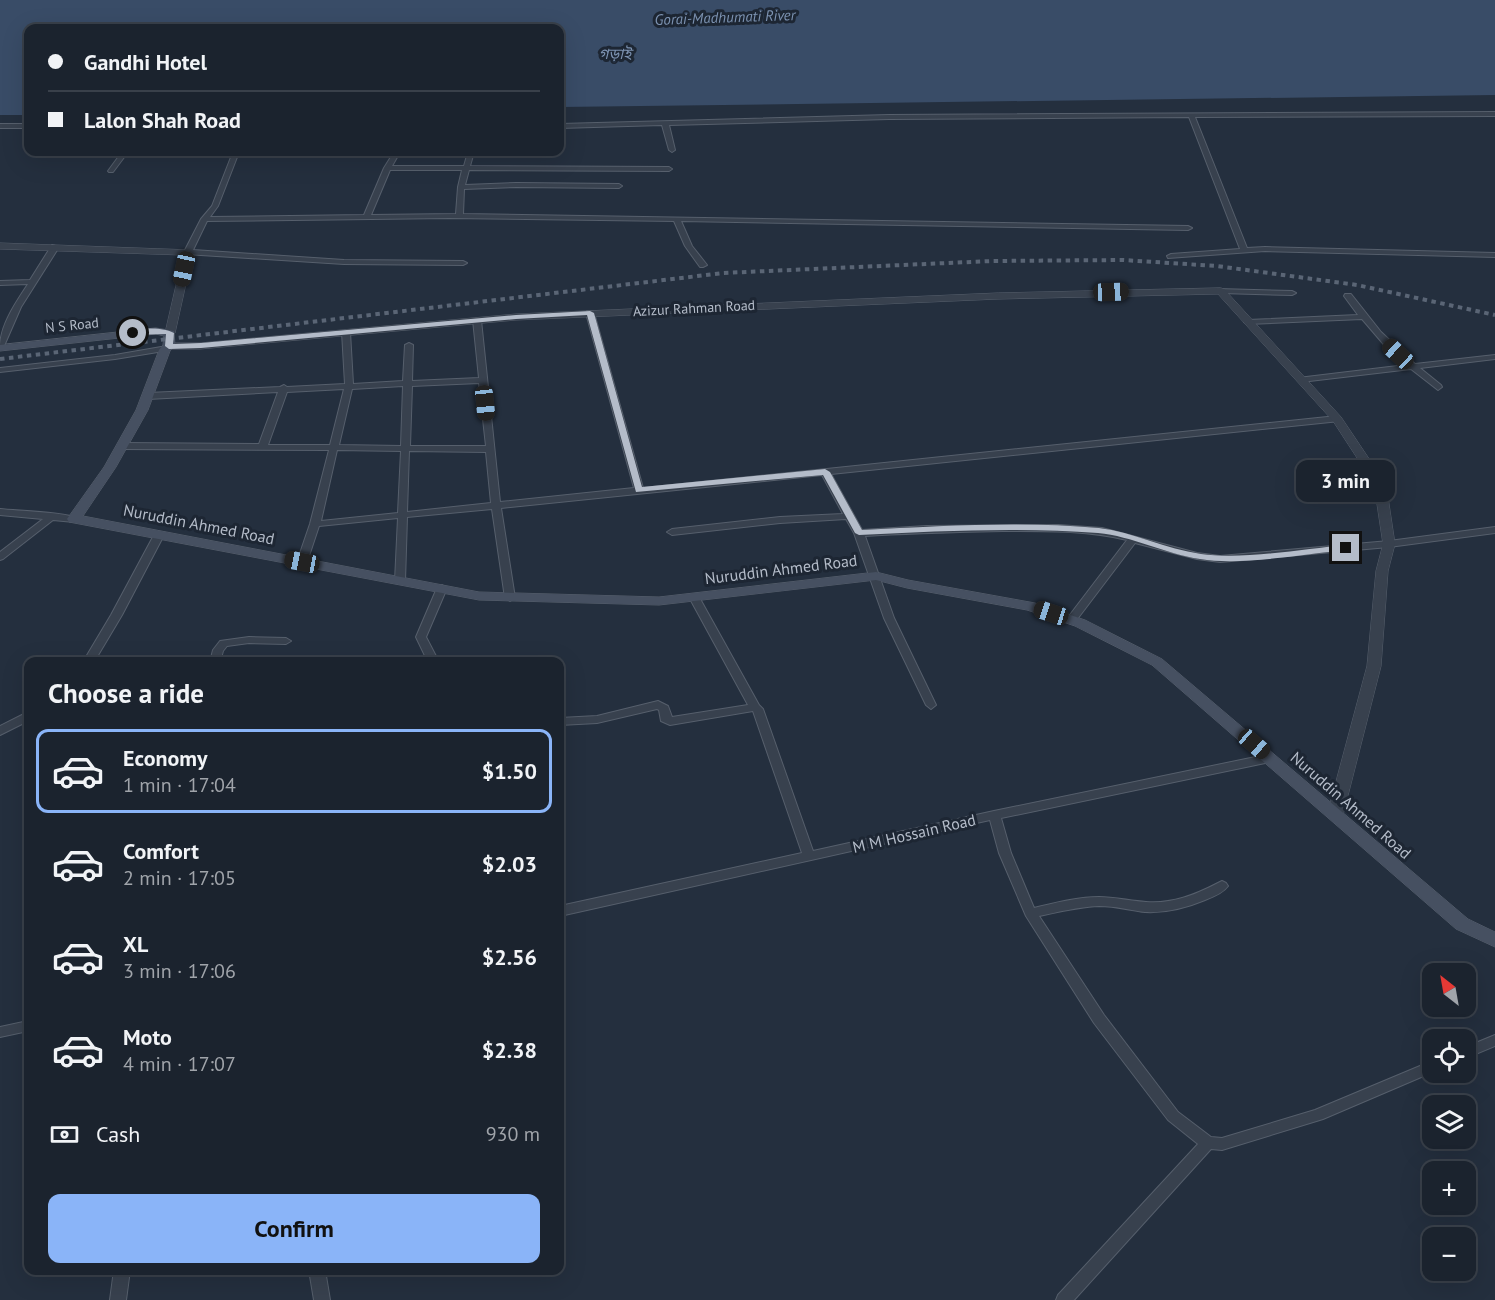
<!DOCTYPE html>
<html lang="en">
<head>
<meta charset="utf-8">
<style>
	body { margin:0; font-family:"PT Sans","Noto Sans Bengali",sans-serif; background:#242b36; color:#f1f3f6; height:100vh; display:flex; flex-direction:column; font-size:22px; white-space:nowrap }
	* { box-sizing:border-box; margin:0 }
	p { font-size:20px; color:#a0a4aa }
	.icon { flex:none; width:33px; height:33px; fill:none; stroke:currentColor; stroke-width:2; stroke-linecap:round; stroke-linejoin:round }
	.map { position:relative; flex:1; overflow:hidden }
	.details { position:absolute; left:24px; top:657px; width:540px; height:618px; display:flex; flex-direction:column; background:#1b232e; border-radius:12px; box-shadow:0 6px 24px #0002,0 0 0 2px #39404a }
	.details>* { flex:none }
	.hud { position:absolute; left:24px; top:24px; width:540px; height:132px; border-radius:12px; box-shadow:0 6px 24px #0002,0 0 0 2px #39404a; display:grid; align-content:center; height:132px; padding:0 24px; background:#1b232e }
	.needle { width:39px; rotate:329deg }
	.controls { position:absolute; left:1422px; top:963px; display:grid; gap:12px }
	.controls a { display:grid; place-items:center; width:54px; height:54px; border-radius:12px; background:#1b232e; box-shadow:0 6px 24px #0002,0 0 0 2px #39404a; font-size:30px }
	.end { position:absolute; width:27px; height:27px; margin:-14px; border:8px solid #b4bcc9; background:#111; box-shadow:0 0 0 3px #111 }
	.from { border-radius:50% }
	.bubble { position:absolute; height:42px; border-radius:12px; background:#1b232e; box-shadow:0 6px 24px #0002,0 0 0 2px #39404a; font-size:20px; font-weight:700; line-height:42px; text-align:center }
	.car { position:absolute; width:18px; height:36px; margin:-18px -9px; border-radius:8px; box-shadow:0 0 4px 2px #0007; background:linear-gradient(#222 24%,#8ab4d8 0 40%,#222 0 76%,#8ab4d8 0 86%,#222 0) }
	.hud b { display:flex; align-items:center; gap:21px; height:57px; font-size:22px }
	.hud b+b { border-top:2px solid #39404a }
	.hud i { width:15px; height:15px; background:#f1f3f6 }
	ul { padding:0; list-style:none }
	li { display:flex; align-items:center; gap:18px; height:84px; margin:0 12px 9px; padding:0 12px; border:3px solid transparent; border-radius:12px }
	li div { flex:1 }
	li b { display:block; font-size:22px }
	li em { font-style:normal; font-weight:700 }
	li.selected { border-color:#8ab4f8 }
	li>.icon { width:54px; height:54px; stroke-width:1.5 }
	h2 { padding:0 24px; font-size:27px; line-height:72px }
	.pay { display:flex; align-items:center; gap:15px; height:66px; padding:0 24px; font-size:22px }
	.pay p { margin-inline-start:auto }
	.primary-button { display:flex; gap:12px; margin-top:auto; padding:12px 24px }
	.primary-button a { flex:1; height:69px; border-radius:12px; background:#8ab4f8; color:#111; font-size:24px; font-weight:700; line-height:69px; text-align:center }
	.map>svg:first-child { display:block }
</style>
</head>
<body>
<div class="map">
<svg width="1495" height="1300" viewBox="0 0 1495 1300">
	<rect width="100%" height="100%" fill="#242f3e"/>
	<path fill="#394c67" d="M0 0H1495V95L560 107V28H28V115H0Z"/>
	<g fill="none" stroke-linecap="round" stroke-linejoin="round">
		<defs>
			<g id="minor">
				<path d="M1495 112V116L1195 117 1247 248 1265 247 1495 253V257L1265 251 1168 258 1167 256 1171 254 1240 249 1189 117 889 119 669 125 675 150 672 152 669 150 662 125 560 128V124L889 115Z"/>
				<rect x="0" y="124" width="28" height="4"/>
				<path d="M122 152H128L113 172H109L108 171Z"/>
				<path d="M233 152H239L218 206 210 217 364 215 384 168 394 152H400L392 166H464L468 152H474L470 166 669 167 672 169 669 171 469 170 465 185 516 183 619 184 622 186 619 188 516 187 464 189 463 214 1188 226 1192 228 1188 230 681 221 692 246 707 265 703 267H700L685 246 674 221 449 218 207 221 193 250 344 260 463 261 467 263 463 265 344 264 185 254 184 252 201 219 212 206ZM390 170H462L458 187 456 214 371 215Z"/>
				<path d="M52 245 59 247 21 307 4 346 0 348C0 325 15 304 28 284L0 285V281L30 280Z"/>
				<path d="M1218 289 1292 291 1296 293 1292 295 1221 293 1217 291Z"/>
				<path d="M1345 294H1351L1381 332 1415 364 1495 355V359L1420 368 1441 385 1442 387 1438 390 1411 369 1301 382 1297 380 1298 378 1406 365 1386 347 1362 319 1248 324 1244 322 1248 320 1358 315 1344 296Z"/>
				<path d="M587 311H593L594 313 643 488 1337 416 1341 419 1340 421 831 474 862 530 926 526 1058 525 1102 528 1197 553 1220 556 1389 541 1495 527V533L1389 547 1220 562 1197 559 1135 543 1075 622 1071 623 1066 620 1127 540C1086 530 1045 531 1003 531 957 532 911 533 865 536L894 618 936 705 931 709 926 705 884 618 854 533 846 519 780 523 672 535 667 532 672 529 780 517 843 514 822 475 501 508 515 598 510 601 505 598 492 509 407 517 405 581 400 584 395 581 398 518 319 526 307 562 302 565 297 562 310 524 329 450 122 449 118 446 122 443 259 444 278 392 148 399 144 396 148 393 280 387 284 385 287 387 345 384 342 332 346 330 350 332 353 384 403 381 405 345 409 343 413 345 412 381 479 378 473 320 477 318 481 320 500 502 634 488 586 313ZM479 383 486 446H410L412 386ZM403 386 401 446 339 445 352 389ZM344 389 330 445H268L287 392ZM337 450 401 451 398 513 321 521ZM409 451 486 452 491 503 407 512Z"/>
				<path d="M167 346H170V350L115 359 0 372V368L115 355Z"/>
				<path d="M0 509C17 511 68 512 79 519L74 522 53 520 3 559 0 560V552L43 519 0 515Z"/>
				<path d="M159 532 164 535 122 615 94 662H83L111 615 154 535Z"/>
				<path d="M442 585 447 588 426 637 439 662H428L416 637 437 588Z"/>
				<path d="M694 594 699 597 759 705 763 709 813 851 994 811 1270 754 1274 755 1276 758 1274 761 1270 762 1001 818 1011 853 1034 908C1055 903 1077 897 1099 897 1115 897 1130 901 1146 902 1172 904 1195 895 1218 883L1222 881 1226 883 1228 886C1223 893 1213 897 1205 900 1186 908 1165 913 1145 912 1129 910 1115 906 1099 906 1078 907 1058 912 1039 916L1104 1015 1178 1112 1211 1137 1222 1138 1315 1110 1432 1061 1433 1072 1323 1119 1222 1150 1211 1149 1074 1300H1056L1058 1295 1198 1144 1168 1120 1094 1023 1026 916 999 853 990 820 560 916V906L802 853 753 711 670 725 661 721 659 710 657 709 597 723 560 725V718L597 716 658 701 668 706 672 717 748 705 689 597Z"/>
				<path d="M249 637 286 638 291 641 286 644 249 643 227 646 223 651 220 662H210L213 650 220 641Z"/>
				<path d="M24 714H28V721L0 735V726Z"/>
				<path d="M28 1021V1031L0 1037V1027Z"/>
				<path d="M1495 1035V1046L1466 1058V1047Z"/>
				<path d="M114 1270H130L126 1300H110Z"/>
				<path d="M309 1270H325L330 1300H314Z"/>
			</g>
			<g id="tertiary">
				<path d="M0 243 191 250 193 252 175 333 170 336 165 333 183 255 0 249Z"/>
				<path d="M1221 288 1224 289 1341 417 1386 484 1395 544 1388 571 1381 666 1343 815 1340 819H1330L1327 815 1367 666 1376 571 1383 544 1374 484 1333 421 1218 294 998 299 516 320 200 349H169L164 346 169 343H200L516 314 998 293Z"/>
			</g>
			<path id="secondary" d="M156 328 174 331 175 346 170 351 148 410 116 467 83 516 479 592 659 597 876 572 908 580 1035 603 1085 620 1162 659 1468 919 1495 932V947L1456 929 1152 665 1075 626 1027 610 907 588 876 580 659 605 479 600 69 522 67 519 104 467 136 410 159 350 163 345 164 336 156 334 0 351V345Z"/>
		</defs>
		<use href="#minor" stroke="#565f6c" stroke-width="2"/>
		<use href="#tertiary" stroke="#565f6c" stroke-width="1"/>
		<use href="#secondary" stroke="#565f6c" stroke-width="1"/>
		<use href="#minor" fill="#38414e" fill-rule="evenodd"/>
		<use href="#tertiary" fill="#38414e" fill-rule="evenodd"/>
		<use href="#secondary" fill="#465061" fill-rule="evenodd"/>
		<path stroke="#5a6575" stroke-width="4" stroke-dasharray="4.5 4.5" stroke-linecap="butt" d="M0 359 723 273 992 261 1123 260 1217 266 1357 285 1495 315"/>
	</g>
	<path fill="#b4bcc9" d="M590 311 594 313 642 487 825 469 830 472 862 530C940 526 1021 521 1099 528 1133 532 1166 549 1201 554 1242 560 1303 549 1346 545L1350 548 1346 550C1303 554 1241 566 1200 559 1165 554 1132 536 1098 533 1019 527 938 531 859 535L855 533 823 475 636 492 587 315 516 319 201 348 169 349 165 346 166 334 133 335 130 333C141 327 163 327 174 333L173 344 201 343 516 315Z"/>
	<g text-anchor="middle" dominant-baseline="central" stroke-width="6" stroke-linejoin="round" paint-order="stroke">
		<g font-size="14" fill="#b4bcc9" stroke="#1d2633">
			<text transform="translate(694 308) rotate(-3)">Azizur Rahman Road</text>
			<text transform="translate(72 325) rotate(-6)">N S Road</text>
		</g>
		<g font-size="15" font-style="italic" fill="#7c92b1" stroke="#1d2633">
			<text transform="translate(725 17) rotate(-2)">Gorai-Madhumati River</text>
			<text x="615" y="53">গড়াই</text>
		</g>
		<g font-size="16" fill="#b4bcc9" stroke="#1d2633">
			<text transform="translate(199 524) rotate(11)">Nuruddin Ahmed Road</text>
			<text transform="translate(781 569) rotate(-7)">Nuruddin Ahmed Road</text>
			<text transform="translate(1351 805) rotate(41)">Nuruddin Ahmed Road</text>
			<text transform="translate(914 833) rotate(-13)">M M Hossain Road</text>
		</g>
	</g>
</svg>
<div class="controls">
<a><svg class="needle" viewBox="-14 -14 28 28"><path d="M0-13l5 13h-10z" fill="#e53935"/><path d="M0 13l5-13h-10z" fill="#a0a4aa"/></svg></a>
<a><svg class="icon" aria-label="locate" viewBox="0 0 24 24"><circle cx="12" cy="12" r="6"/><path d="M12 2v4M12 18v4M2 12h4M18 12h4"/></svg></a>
<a><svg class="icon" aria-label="layers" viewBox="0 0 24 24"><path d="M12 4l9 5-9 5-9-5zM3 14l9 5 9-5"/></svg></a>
<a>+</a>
<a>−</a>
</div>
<i class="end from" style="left:133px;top:333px"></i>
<i class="end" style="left:1346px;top:548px"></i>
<div class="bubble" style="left:1296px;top:460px;width:99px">3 min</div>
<i class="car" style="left:184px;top:269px;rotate:192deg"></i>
<i class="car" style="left:1111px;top:292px;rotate:88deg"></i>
<i class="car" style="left:1398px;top:354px;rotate:313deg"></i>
<i class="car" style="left:485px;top:403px;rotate:174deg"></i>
<i class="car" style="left:302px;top:562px;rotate:281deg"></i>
<i class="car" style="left:1051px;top:613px;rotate:288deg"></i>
<i class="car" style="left:1254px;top:744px;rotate:131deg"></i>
<div class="hud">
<b><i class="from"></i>Gandhi Hotel</b>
<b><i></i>Lalon Shah Road</b>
</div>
<section class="details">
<h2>Choose a ride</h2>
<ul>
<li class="selected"><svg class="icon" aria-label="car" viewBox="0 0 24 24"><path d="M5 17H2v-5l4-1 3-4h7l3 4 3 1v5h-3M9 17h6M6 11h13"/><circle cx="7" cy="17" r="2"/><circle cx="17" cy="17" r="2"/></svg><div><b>Economy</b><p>1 min · 17:04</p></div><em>$1.50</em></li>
<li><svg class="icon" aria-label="car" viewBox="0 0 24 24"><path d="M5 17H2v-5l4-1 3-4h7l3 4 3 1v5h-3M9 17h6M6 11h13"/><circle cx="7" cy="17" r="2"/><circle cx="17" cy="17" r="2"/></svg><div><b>Comfort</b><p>2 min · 17:05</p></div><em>$2.03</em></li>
<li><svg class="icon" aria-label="car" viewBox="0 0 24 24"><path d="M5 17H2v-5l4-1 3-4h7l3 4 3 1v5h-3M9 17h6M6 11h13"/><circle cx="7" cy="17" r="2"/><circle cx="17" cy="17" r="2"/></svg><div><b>XL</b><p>3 min · 17:06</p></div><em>$2.56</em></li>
<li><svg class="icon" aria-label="car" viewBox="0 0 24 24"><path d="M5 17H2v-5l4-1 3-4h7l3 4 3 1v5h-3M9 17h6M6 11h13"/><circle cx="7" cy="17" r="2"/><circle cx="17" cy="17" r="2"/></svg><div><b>Moto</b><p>4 min · 17:07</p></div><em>$2.38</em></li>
</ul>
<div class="pay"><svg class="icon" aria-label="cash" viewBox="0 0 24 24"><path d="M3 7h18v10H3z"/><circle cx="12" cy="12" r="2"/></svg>Cash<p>930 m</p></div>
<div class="primary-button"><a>Confirm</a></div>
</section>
</div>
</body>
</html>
